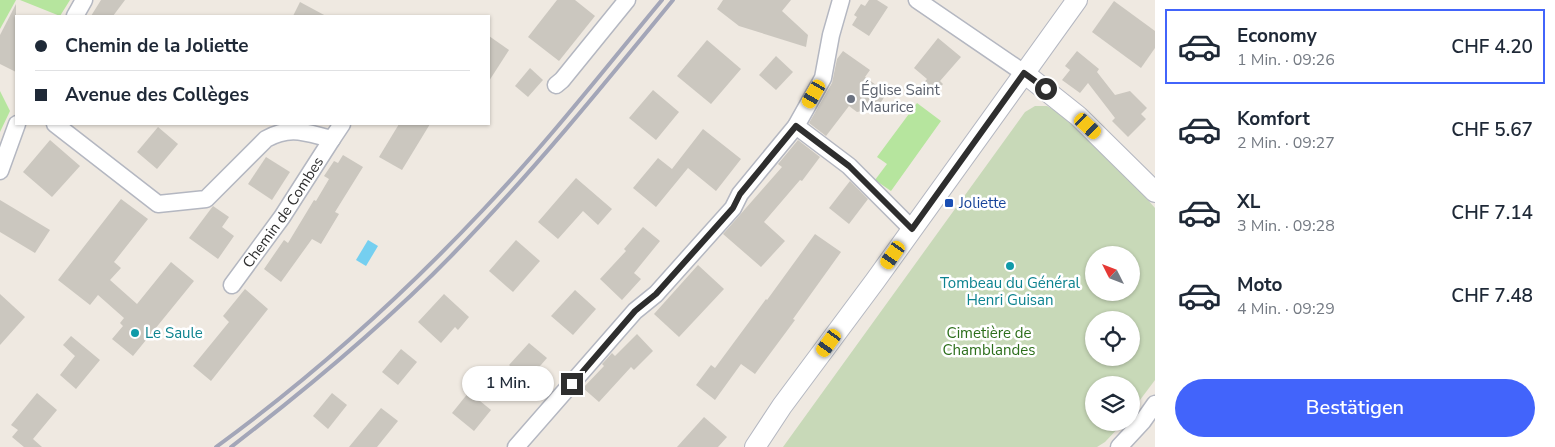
<!DOCTYPE html>
<html lang="de">
<head>
<meta charset="utf-8">
<style>
	body { margin:0; font-family:"Nunito Sans",sans-serif; background:#f2f2f3; color:#1f2937; height:100vh; display:flex; flex-direction:column; font-size:19px; white-space:nowrap }
	* { box-sizing:border-box; margin:0 }
	p { font-size:16px; color:#747a83 }
	.icon { flex:none; width:28px; height:28px; fill:none; stroke:currentColor; stroke-width:2; stroke-linecap:round; stroke-linejoin:round }
	.map { position:relative; flex:1; overflow:hidden }
	.side { display:flex; flex-direction:column; background:#fff; width:400px }
	.side>* { flex:none }
	.banner { position:absolute; left:15px; top:15px; width:475px; height:110px; border-radius:0px; box-shadow:0 1px 4px #0004; display:grid; align-content:center; height:110px; padding:0 20px; background:#fff }
	.needle { width:32px; rotate:312deg }
	.tools { position:absolute; left:1085px; top:246px; display:grid; gap:10px }
	.tools a { display:grid; place-items:center; width:55px; height:55px; border-radius:50%; background:#fff; box-shadow:0 1px 4px #0004; font-size:25px }
	.end { position:absolute; width:22px; height:22px; margin:-11px; border:6px solid #2e2e2e; background:#fff; box-shadow:0 0 0 2px #fff }
	.from { border-radius:50% }
	.bubble { position:absolute; height:35px; border-radius:18px; background:#fff; box-shadow:0 1px 4px #0004; font-size:16px; font-weight:600; line-height:35px; text-align:center }
	.car { position:absolute; width:15px; height:30px; margin:-15px -8px; border-radius:6px; box-shadow:0 0 4px 1px #0007; background:linear-gradient(#f5c518 24%,#345 0 40%,#f5c518 0 76%,#345 0 86%,#f5c518 0) }
	.banner b { display:flex; align-items:center; gap:18px; height:48px; font-size:19px }
	.banner b+b { border-top:1px solid #e0e1e3 }
	.banner i { width:12px; height:12px; background:#1f2937 }
	ul { padding:9px 0 0; list-style:none }
	li { display:flex; align-items:center; gap:15px; height:75px; margin:0 10px 8px; padding:0 10px; border:2px solid transparent; border-radius:0px }
	li div { flex:1 }
	li b { display:block; font-size:19px }
	li em { font-style:normal; font-weight:600 }
	li.current { border-color:#4264fb }
	li>.icon { width:45px; height:45px; stroke-width:1.5 }
	.cta { display:flex; gap:10px; margin-top:auto; padding:10px 20px }
	.cta a { flex:1; height:58px; border-radius:30px; background:#4264fb; color:#fff; font-size:20px; font-weight:600; line-height:58px; text-align:center }
	main { display:flex; flex:1; min-height:0 }
	.map>svg:first-child { display:block }
</style>
</head>
<body>
<main>
<div class="map">
<svg width="1155" height="447" viewBox="0 0 1155 447">
	<rect width="100%" height="100%" fill="#efe9e1"/>
	<g fill="#b6e59e">
		<path d="M0 0H16L0 29Z"/>
		<path d="M20 0H70L60 16Z"/>
		<path d="M0 91 10 111 0 132Z"/>
		<path d="M917 103 941 121 891 191 875 180 887 164 877 157Z"/>
	</g>
	<path fill="#c8d9b8" fill-rule="evenodd" d="M1035 106H1047L1058 112 1130 180 1155 208V380L1131 412V385H1094V422L1123 423 1105 442 1097 447H783L1025 112ZM1094 255H1131V292H1094ZM1094 320H1131V358H1094Z"/>
	<path fill="#75cff0" d="M368 240 378 246 366 266 356 260Z"/>
	<g fill="#cbc7bf">
		<path d="M101 0H125L113 16H91Z"/>
		<path d="M557 0H575L595 16 559 61 528 37Z"/>
		<path d="M723 0H791L782 11 808 35 806 47 739 26 717 9Z"/>
		<path d="M869 0H877L888 7 869 36 852 25 857 17 854 15 861 4 865 6Z"/>
		<path d="M1114 1 1155 31V48L1141 68 1092 32Z"/>
		<path d="M300 2 326 16H293Z"/>
		<path d="M16 4V72L0 64V35Z"/>
		<path d="M489 36 509 50 489 81Z"/>
		<path d="M938 38 961 57 940 81 943 84 934 95 922 85 927 79 914 68Z"/>
		<path d="M707 40 741 69 711 104 677 76Z"/>
		<path d="M843 51 870 70 865 77 887 93 877 108 857 112 849 106 826 136 809 123 832 83 837 59Z"/>
		<path d="M1077 51 1099 69 1097 72 1115 95 1130 91 1147 108 1141 114 1146 119 1128 137 1112 121 1115 118 1088 83 1080 93 1062 80 1070 70 1065 66Z"/>
		<path d="M776 56 793 72 776 90 759 75Z"/>
		<path d="M530 68 543 80 528 97 515 86Z"/>
		<path d="M653 90 679 112 656 140 629 118Z"/>
		<path d="M399 124H430L402 170 379 157Z"/>
		<path d="M158 127 178 144 157 169 137 152Z"/>
		<path d="M703 129 741 159 716 191 688 168 656 207 633 188 658 158 672 169Z"/>
		<path d="M50 140 80 166 52 197 23 172Z"/>
		<path d="M798 140 820 157 802 181 800 180 764 222 785 241 761 267 723 234 782 167 778 164Z"/>
		<path d="M343 155 363 167 335 212 339 214 321 244 312 239 281 282 264 269 284 240 288 243 314 200 316 201 329 179 324 176 334 161 338 163Z"/>
		<path d="M266 157 290 172 272 200 248 184Z"/>
		<path d="M576 178 612 209 598 225 583 211 558 239 538 222Z"/>
		<path d="M850 181 868 199 849 224 829 208Z"/>
		<path d="M121 199 148 219 114 262 121 268 110 280 137 304 171 262 194 281 133 356 112 339 123 326 120 323 124 318 98 295 90 305 58 280Z"/>
		<path d="M0 200 50 230 35 253 0 232Z"/>
		<path d="M213 206 229 217 222 227 234 236 218 259 189 238Z"/>
		<path d="M643 227 660 241 634 273 641 279 622 300 600 279 626 251 624 249Z"/>
		<path d="M815 234 841 252 793 319 795 320 755 374 741 364 715 400 696 385 711 365 715 368 766 299 767 300Z"/>
		<path d="M516 240 540 261 513 292 489 271Z"/>
		<path d="M698 265 724 289 679 337 654 314Z"/>
		<path d="M245 289 268 309 211 381 193 366 229 322 223 316Z"/>
		<path d="M575 290 596 309 573 335 551 316Z"/>
		<path d="M0 294 25 317 0 345Z"/>
		<path d="M444 294 469 317 458 330 455 327 441 343 418 322Z"/>
		<path d="M637 334 653 351 634 370 631 367 599 402 583 388 604 366 602 364 612 353 615 356Z"/>
		<path d="M71 336 100 360 76 389 60 375 75 356 63 345Z"/>
		<path d="M529 343 547 358 527 381 509 365Z"/>
		<path d="M401 349 417 362 398 385 382 372Z"/>
		<path d="M469 392 491 410 474 431 452 413Z"/>
		<path d="M37 393 57 410 33 439 42 447H24L12 437 18 430 11 425Z"/>
		<path d="M332 393 347 405 328 429 313 416Z"/>
		<path d="M381 408 398 421 377 447H349Z"/>
		<path d="M704 417 727 437 718 447H677Z"/>
	</g>
	<g fill="none" stroke-linecap="round" stroke-linejoin="round">
		<defs>
			<g id="minor">
				<path d="M917 0 1024 73"/>
				<path d="M75 16 84 0"/>
				<path d="M556 85 562 80 627 0"/>
				<path d="M55 124 158 204 206 199 266 139C291 125 306 133 332 139L342 124"/>
				<path d="M796 126 849 166 912 229"/>
				<path d="M0 171 17 124"/>
				<path id="s1" d="M232 285 282 217 332 139"/>
				<path d="M516 447 635 311 656 294 733 208 740 194 796 126 823 78 831 35 841 0"/>
				<path d="M1119 447 1143 421 1155 404"/>
			</g>
			<g id="tertiary">
				<path d="M1024 73 1078 116 1155 192"/>
				<path d="M755 447 782 406 875 281 1077 0"/>
			</g>
		</defs>
		<use href="#minor" stroke="#b4b7c1" stroke-width="19"/>
		<use href="#tertiary" stroke="#b4b7c1" stroke-width="22"/>
		<use href="#minor" stroke="#fff" stroke-width="16"/>
		<use href="#tertiary" stroke="#fff" stroke-width="20"/>
		<g stroke="#a3a6b8" stroke-width="4">
			<path d="M216 447C312 377 401 297 482 211 546 144 603 71 662 0"/>
			<path d="M231 447C309 387 384 325 453 254 531 174 602 87 673 0"/>
		</g>
	</g>
	<g fill="none" stroke-linecap="round" stroke-linejoin="round">
		<path stroke="#2e2e2e" stroke-width="6" d="M572 384 635 311 656 294 733 208 740 194 796 126 849 166 912 229 1024 73 1046 89"/>
	</g>
	<circle fill="#6b7280" stroke="#fff" stroke-width="2" cx="851" cy="99" r="5"/>
	<rect fill="#1a4fb4" stroke="#fff" stroke-width="2" x="944" y="198" width="10" height="10" rx="2.5"/>
	<g fill="#0f9aa8" stroke="#fff" stroke-width="2">
		<circle cx="1010" cy="266" r="5"/>
		<circle cx="135" cy="333" r="5"/>
	</g>
	<g text-anchor="middle" dominant-baseline="central" stroke-width="5" stroke-linejoin="round" paint-order="stroke">
		<g font-size="15" fill="#5b616d" stroke="#fff" text-anchor="start">
			<text x="861" y="90">Église Saint<tspan x="861" dy="17">Maurice</tspan></text>
		</g>
		<g font-size="15" fill="#164399" stroke="#fff" text-anchor="start">
			<text x="959" y="203">Joliette</text>
		</g>
		<g font-size="15" fill="#2e2e2e" stroke="#fff">
			<text stroke="none"><textPath href="#s1" startOffset="89">Chemin de Combes</textPath></text>
		</g>
		<g font-size="15" fill="#0d838f" stroke="#fff">
			<text x="1010" y="283">Tombeau du Général<tspan x="1010" dy="17">Henri Guisan</tspan></text>
			<text x="145" y="333" text-anchor="start">Le Saule</text>
		</g>
		<g font-size="15" fill="#2c6e1b" stroke="#fff">
			<text x="989" y="333">Cimetière de<tspan x="989" dy="17">Chamblandes</tspan></text>
		</g>
	</g>
</svg>
<div class="tools">
<a><svg class="needle" viewBox="-14 -14 28 28"><path d="M0-13l5 13h-10z" fill="#e53935"/><path d="M0 13l5-13h-10z" fill="#747a83"/></svg></a>
<a><svg class="icon" aria-label="locate" viewBox="0 0 24 24"><circle cx="12" cy="12" r="6"/><path d="M12 2v4M12 18v4M2 12h4M18 12h4"/></svg></a>
<a><svg class="icon" aria-label="layers" viewBox="0 0 24 24"><path d="M12 4l9 5-9 5-9-5zM3 14l9 5 9-5"/></svg></a>
</div>
<i class="end from" style="left:1046px;top:89px"></i>
<i class="end" style="left:572px;top:384px"></i>
<div class="bubble" style="left:462px;top:366px;width:92px">1 Min.</div>
<i class="car" style="left:814px;top:94px;rotate:210deg"></i>
<i class="car" style="left:1088px;top:126px;rotate:133deg"></i>
<i class="car" style="left:893px;top:255px;rotate:215deg"></i>
<i class="car" style="left:829px;top:343px;rotate:216deg"></i>
<div class="banner">
<b><i class="from"></i>Chemin de la Joliette</b>
<b><i></i>Avenue des Collèges</b>
</div>
</div>
<section class="side">
<ul>
<li class="current"><svg class="icon" aria-label="car" viewBox="0 0 24 24"><path d="M5 17H2v-5l4-1 3-4h7l3 4 3 1v5h-3M9 17h6M6 11h13"/><circle cx="7" cy="17" r="2"/><circle cx="17" cy="17" r="2"/></svg><div><b>Economy</b><p>1 Min. · 09:26</p></div><em>CHF 4.20</em></li>
<li><svg class="icon" aria-label="car" viewBox="0 0 24 24"><path d="M5 17H2v-5l4-1 3-4h7l3 4 3 1v5h-3M9 17h6M6 11h13"/><circle cx="7" cy="17" r="2"/><circle cx="17" cy="17" r="2"/></svg><div><b>Komfort</b><p>2 Min. · 09:27</p></div><em>CHF 5.67</em></li>
<li><svg class="icon" aria-label="car" viewBox="0 0 24 24"><path d="M5 17H2v-5l4-1 3-4h7l3 4 3 1v5h-3M9 17h6M6 11h13"/><circle cx="7" cy="17" r="2"/><circle cx="17" cy="17" r="2"/></svg><div><b>XL</b><p>3 Min. · 09:28</p></div><em>CHF 7.14</em></li>
<li><svg class="icon" aria-label="car" viewBox="0 0 24 24"><path d="M5 17H2v-5l4-1 3-4h7l3 4 3 1v5h-3M9 17h6M6 11h13"/><circle cx="7" cy="17" r="2"/><circle cx="17" cy="17" r="2"/></svg><div><b>Moto</b><p>4 Min. · 09:29</p></div><em>CHF 7.48</em></li>
</ul>
<div class="cta"><a>Bestätigen</a></div>
</section>
</main>
</body>
</html>
